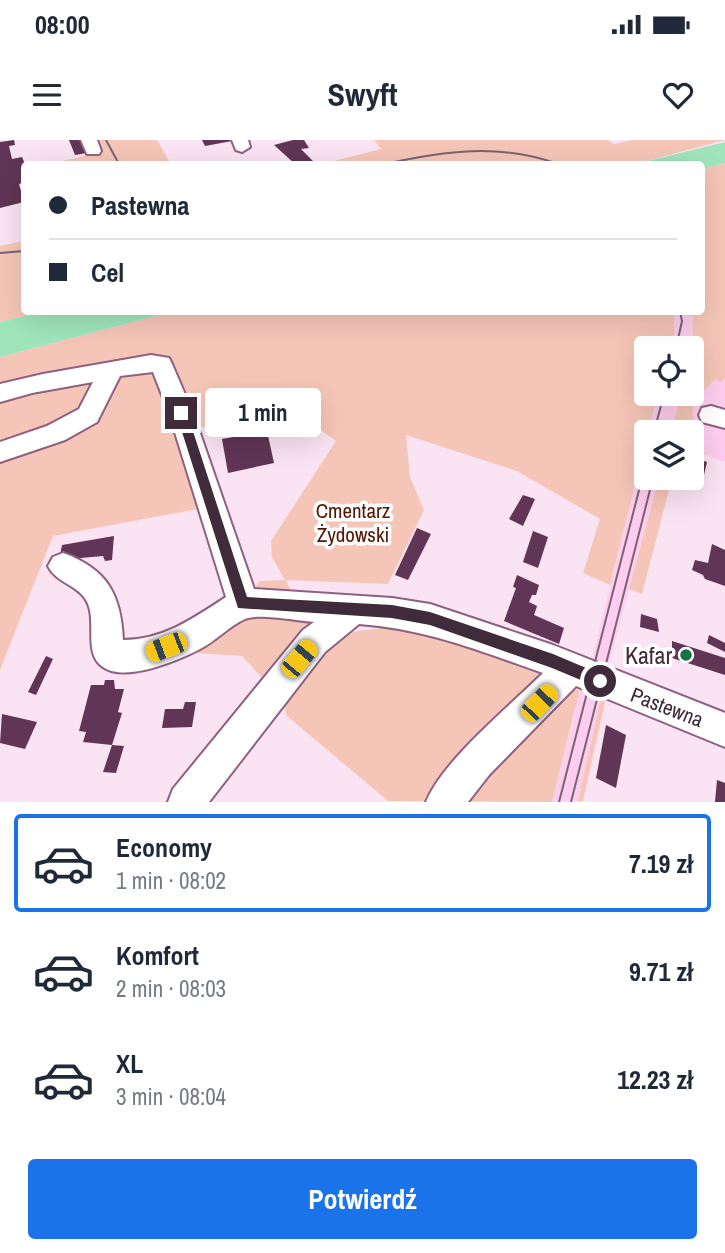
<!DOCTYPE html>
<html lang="pl">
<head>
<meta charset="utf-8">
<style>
	body { margin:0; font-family:"Archivo Narrow",sans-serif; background:#f6f6f7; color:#1f2937; height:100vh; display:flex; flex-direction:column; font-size:26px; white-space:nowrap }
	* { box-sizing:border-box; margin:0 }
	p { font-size:23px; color:#747a83 }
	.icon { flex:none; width:38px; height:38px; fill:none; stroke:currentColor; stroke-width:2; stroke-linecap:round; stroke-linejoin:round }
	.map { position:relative; height:662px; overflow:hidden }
	.details { display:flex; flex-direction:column; background:#fff; flex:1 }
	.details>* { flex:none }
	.hud { position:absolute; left:21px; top:21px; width:684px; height:154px; border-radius:7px; box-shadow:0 7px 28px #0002; display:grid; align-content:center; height:154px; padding:0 28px; background:#fff }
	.tools { position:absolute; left:634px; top:196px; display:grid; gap:14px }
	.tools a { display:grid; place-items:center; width:70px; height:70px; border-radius:7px; background:#fff; box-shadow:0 7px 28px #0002; font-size:35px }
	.end { position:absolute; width:32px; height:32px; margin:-16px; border:9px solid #3f2b39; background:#fff; box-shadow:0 0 0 4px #fff }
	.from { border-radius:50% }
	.bubble { position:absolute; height:49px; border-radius:7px; background:#fff; box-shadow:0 7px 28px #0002; font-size:23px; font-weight:700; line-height:49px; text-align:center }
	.car { position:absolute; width:21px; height:42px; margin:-21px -10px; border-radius:9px; box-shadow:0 0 5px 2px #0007; background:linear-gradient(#f5c518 24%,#345 0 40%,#f5c518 0 76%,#345 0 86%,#f5c518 0) }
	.hud b { display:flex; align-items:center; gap:24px; height:66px; font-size:26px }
	.hud b+b { border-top:2px solid #e0e1e3 }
	.hud i { width:18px; height:18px; background:#1f2937 }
	ul { padding:12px 0 0; list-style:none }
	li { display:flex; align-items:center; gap:21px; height:98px; margin:0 14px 10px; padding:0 14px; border:4px solid transparent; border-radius:7px }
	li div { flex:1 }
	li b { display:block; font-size:26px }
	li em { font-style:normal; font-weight:700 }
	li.on { border-color:#1a73e8 }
	li>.icon { width:63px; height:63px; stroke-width:1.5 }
	.button { display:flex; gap:14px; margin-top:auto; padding:14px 28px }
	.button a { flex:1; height:80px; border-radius:7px; background:#1a73e8; color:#fff; font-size:28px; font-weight:700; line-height:80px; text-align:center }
	.status { display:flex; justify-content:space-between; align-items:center; height:49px; padding:0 35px; background:#fff; direction:ltr }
	.status svg { height:19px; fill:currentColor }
	header { display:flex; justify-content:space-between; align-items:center; height:91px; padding:0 28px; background:#fff; font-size:32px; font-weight:700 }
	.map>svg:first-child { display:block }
</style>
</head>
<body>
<div class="status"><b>08:00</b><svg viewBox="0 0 49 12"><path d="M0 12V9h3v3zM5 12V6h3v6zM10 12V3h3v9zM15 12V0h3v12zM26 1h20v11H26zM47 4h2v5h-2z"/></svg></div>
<header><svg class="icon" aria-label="menu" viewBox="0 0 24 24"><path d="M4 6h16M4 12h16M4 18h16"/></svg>Swyft<svg class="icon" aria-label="heart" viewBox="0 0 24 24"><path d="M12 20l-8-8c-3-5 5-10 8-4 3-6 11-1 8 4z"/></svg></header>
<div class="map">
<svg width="725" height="662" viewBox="0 0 725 662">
	<rect width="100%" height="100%" fill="#fae3f2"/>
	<g fill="#fecdef">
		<path d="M674 172H693L691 211V208H670L674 194Z"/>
		<path d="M717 239 720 241 725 239V322L691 310V292H688L693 282 692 262Z"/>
		<path d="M658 254H681L671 292H648Z"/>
		<path d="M646 302V338H659L607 531 578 661 552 662 572 587 584 527 590 528Z"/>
	</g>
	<g fill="#f5c6b8">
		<path d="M94 0H157L171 24H49L98 13Z"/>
		<path d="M374 0H608L614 4 632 0H725L635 24H322L381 9Z"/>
		<path d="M725 23V239L720 242 716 239 693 262V282L688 292H671L681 254H691L693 172H702V29Z"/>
		<path d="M24 101V172H41L0 182V106Z"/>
		<path d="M171 172H674V194L670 208H646V254H658L648 292H646V302L610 445 583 433 600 379 517 331 406 295 410 337 424 370 388 444 286 440 296 462 318 486 267 543 242 516 184 512 243 463 260 441 285 440 272 417 271 401 336 301 287 266 197 289 219 365 53 396 0 530V217Z"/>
		<path d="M659 338H672L642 454 629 449Z"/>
		<path d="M403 485 549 531 571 551 580 549 552 662 388 661 287 576 281 558 318 513 351 492Z"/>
		<path d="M601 558 605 562 583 661H578Z"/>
	</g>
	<g fill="#9fe5bb">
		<path d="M725 2V23L702 29V24H635Z"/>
		<path d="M41 172H171L0 217V182Z"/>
	</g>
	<g fill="#603555">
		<path d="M14 0 15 5 9 6 12 19 22 17 25 24 24 42 19 44 24 62 0 68V2Z"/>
		<path d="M69 0H82L87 13 75 15Z"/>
		<path d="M202 0H232V1L205 6Z"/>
		<path d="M293 0H304L309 8 301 9 316 24H295L274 5Z"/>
		<path d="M267 291 274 323 228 333 222 299Z"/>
		<path d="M691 317 707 322 704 335 691 331Z"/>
		<path d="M523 355 535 359 523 386 509 379Z"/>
		<path d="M417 388 431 394 408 440 395 435Z"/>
		<path d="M533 391 548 397 538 428 523 422Z"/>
		<path d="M114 396 112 420 105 421 103 416 59 420 62 405Z"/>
		<path d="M712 404 725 410V446L705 439 703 435 692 430 695 420 708 423Z"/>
		<path d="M517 435 539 445 536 455H532L529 462 537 466 534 475 564 488 559 504 504 481 516 448 513 447Z"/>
		<path d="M641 474 657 479 659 492 640 487Z"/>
		<path d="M709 495 725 503V512L707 503Z"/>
		<path d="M672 501 725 518V535L672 518Z"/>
		<path d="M46 516 53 519 36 555 28 552Z"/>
		<path d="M105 540H114L115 549H124L118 572 122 573 112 605 83 602 86 592 79 591 91 545H104Z"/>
		<path d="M185 562H196L192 587 162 588 165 569H183Z"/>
		<path d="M2 574 37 582 25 609 0 603Z"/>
		<path d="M606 585 626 595 616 648 596 638Z"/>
		<path d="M112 605 124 606 116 633 103 632Z"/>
		<path d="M717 640 725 643V662H715Z"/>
	</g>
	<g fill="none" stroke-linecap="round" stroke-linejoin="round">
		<defs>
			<g id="minor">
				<path d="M81 0H97L101 11 99 14H87Z"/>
				<path d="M232 0H248L250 7 242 12 236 10Z"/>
				<path d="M151 215 169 218 172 224 193 273 254 449 392 458 430 464 553 505 725 573V607L576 546 489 635 468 662H426C443 620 510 566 543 533 480 511 427 489 359 484L325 512 209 662H168L173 649 303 490 314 482C299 481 257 473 245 479 229 486 216 501 200 509 179 520 126 543 103 527 81 512 100 477 84 457 74 444 56 442 48 426L53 417 63 413C107 429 121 454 123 500 163 500 194 478 226 457L169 273 153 232 120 236 97 282 65 300 0 322V302L47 286 79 269 93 242 32 253 0 262V244L43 234Z"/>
				<path d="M711 266 725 270V288L702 282 699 275 702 268Z"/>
			</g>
		</defs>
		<use href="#minor" stroke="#8f6082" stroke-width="4"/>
		<use href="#minor" fill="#fff" fill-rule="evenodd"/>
		<g stroke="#796472" stroke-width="2">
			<path d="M106 0 119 24"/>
			<path d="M385 24C444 11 500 3 558 24"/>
			<path d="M0 113 24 111"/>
			<path d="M676 208 682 181 680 172"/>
			<path d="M654 292 664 254"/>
			<path d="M559 662 646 323"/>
			<path d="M571 662 653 338"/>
		</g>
	</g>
	<path fill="#3f2b39" d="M181 269 187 273 247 457 392 465 430 472 553 514 605 536V546L600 548 552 528 430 485 392 478 238 468 176 273Z"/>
	<circle fill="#167348" stroke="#fff" stroke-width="2.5" cx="686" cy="515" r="7"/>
	<g text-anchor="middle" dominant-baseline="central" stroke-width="7" stroke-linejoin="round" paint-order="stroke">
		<g font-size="21" fill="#541501" stroke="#fff">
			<text x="353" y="370">Cmentarz<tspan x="353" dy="24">Żydowski</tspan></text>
		</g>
		<g font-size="21" fill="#3f2b39" stroke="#fff">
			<text transform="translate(667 567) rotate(21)">Pastewna</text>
		</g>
		<g font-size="24" fill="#3f2b39" stroke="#fff" text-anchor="end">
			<text x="672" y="515">Kafar</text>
		</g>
	</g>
</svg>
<div class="tools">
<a><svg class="icon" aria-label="locate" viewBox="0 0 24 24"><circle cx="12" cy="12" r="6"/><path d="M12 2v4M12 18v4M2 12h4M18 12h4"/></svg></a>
<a><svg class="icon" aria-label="layers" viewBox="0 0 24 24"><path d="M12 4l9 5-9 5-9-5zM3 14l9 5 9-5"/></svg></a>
</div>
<i class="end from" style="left:600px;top:541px"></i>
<i class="end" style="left:181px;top:273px"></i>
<div class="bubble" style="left:205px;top:248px;width:116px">1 min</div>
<i class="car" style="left:166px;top:507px;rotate:249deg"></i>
<i class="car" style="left:299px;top:519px;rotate:40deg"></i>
<i class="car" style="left:539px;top:563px;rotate:44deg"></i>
<div class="hud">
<b><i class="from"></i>Pastewna</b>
<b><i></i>Cel</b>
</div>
</div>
<section class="details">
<ul>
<li class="on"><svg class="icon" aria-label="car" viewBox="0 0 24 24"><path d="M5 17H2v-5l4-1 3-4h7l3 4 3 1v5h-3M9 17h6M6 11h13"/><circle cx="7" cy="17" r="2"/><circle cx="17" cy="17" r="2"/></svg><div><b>Economy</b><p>1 min · 08:02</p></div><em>7.19 zł</em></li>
<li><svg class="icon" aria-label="car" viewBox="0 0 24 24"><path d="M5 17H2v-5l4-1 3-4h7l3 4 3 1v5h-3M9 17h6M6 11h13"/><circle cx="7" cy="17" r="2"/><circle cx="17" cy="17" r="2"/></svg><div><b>Komfort</b><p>2 min · 08:03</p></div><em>9.71 zł</em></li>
<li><svg class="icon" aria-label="car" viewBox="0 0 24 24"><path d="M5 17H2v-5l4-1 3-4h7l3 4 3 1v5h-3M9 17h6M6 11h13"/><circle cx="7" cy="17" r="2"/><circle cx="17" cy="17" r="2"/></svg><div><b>XL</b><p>3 min · 08:04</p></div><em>12.23 zł</em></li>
</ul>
<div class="button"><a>Potwierdź</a></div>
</section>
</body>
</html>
